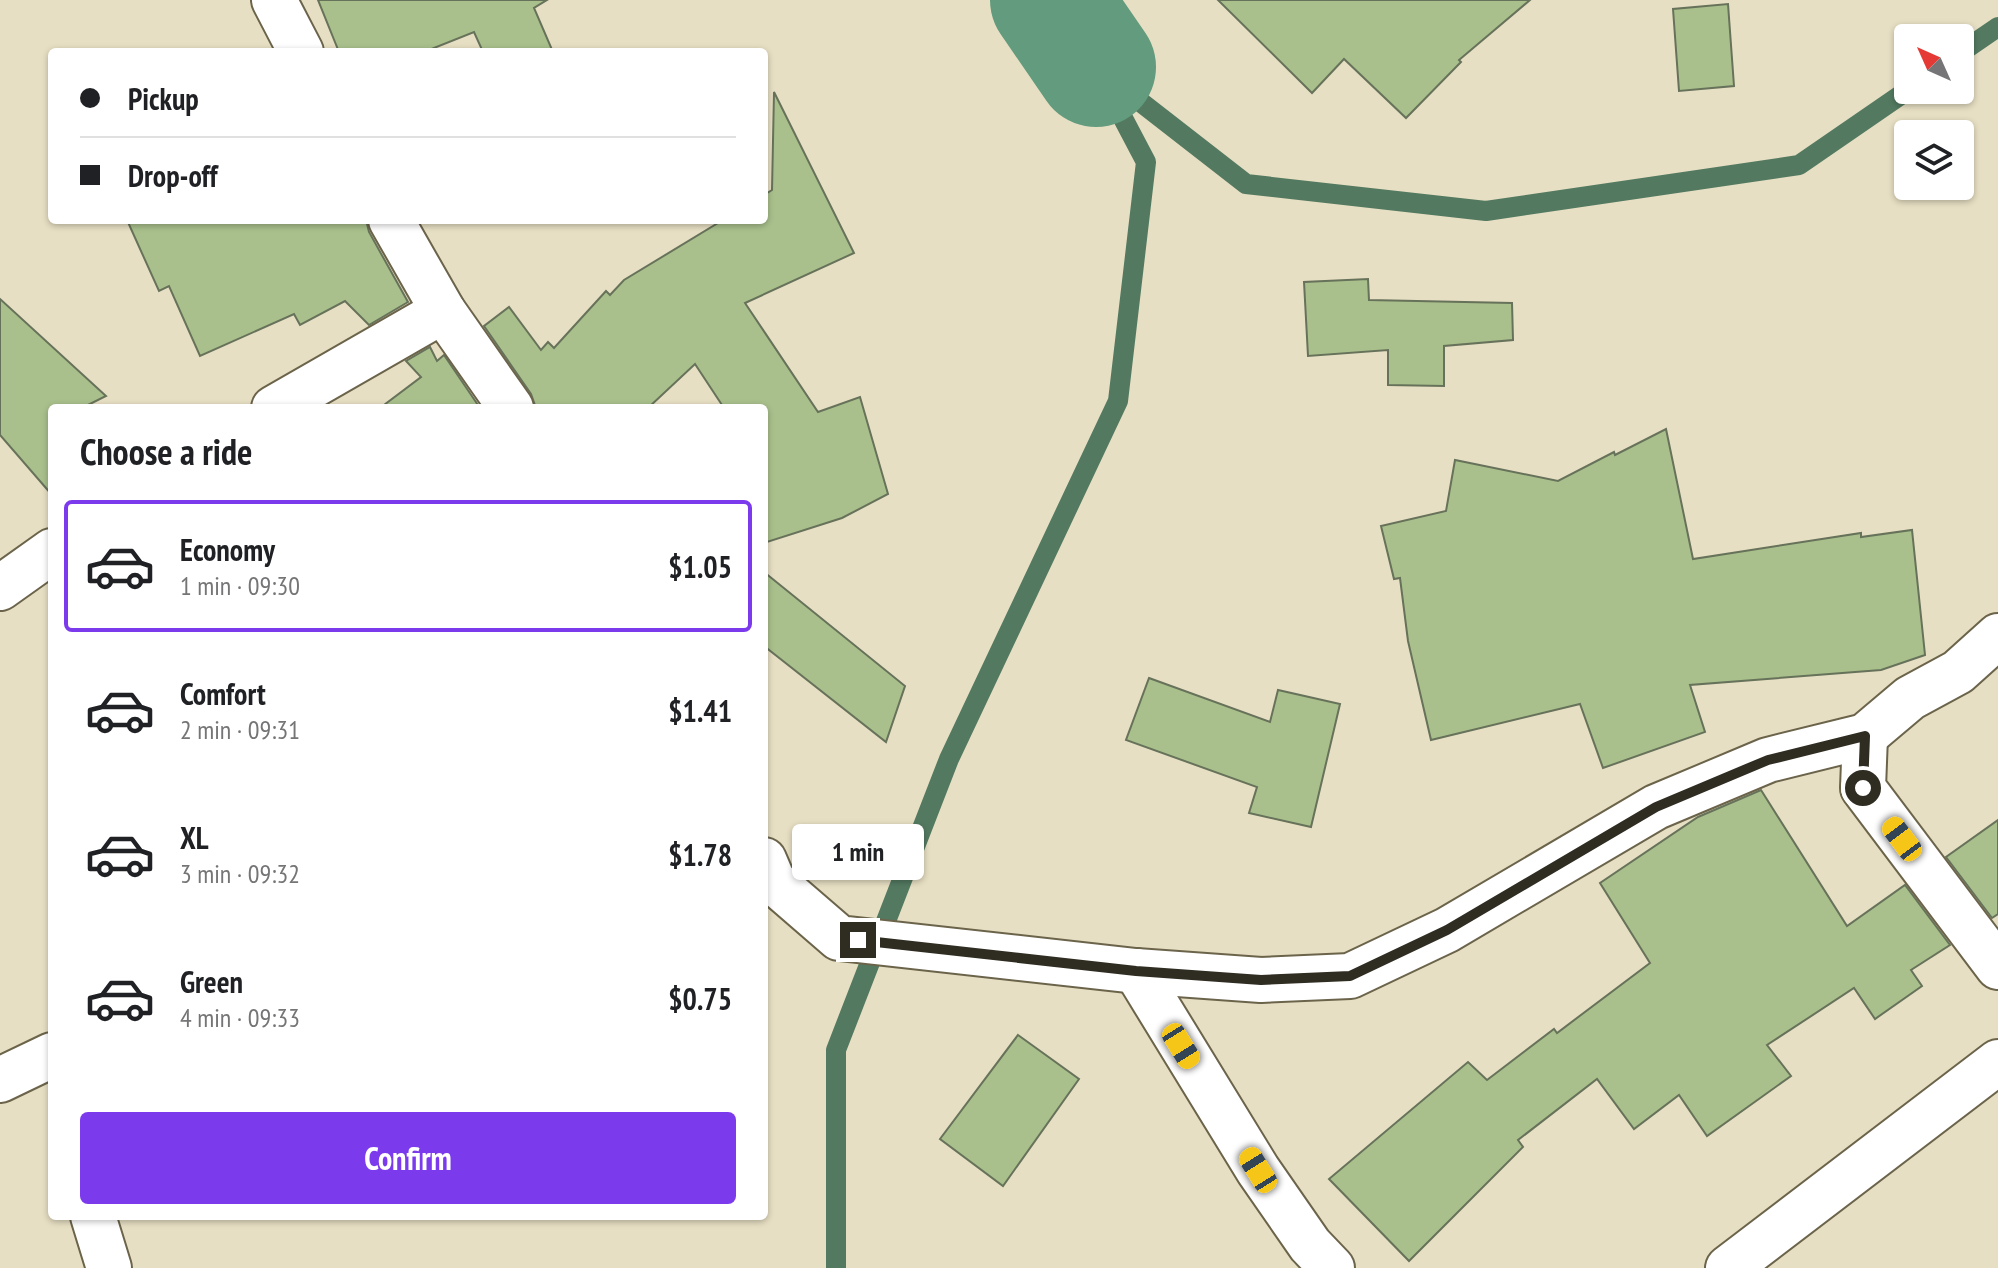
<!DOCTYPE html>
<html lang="en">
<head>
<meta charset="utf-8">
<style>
	body { margin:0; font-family:"PT Sans Narrow",sans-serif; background:#f2f2f2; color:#202124; height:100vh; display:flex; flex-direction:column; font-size:30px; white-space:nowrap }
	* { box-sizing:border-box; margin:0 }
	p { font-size:26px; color:#757577 }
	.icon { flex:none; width:44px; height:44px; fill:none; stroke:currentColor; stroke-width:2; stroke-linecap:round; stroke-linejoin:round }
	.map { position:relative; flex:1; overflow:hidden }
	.sheet { position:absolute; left:48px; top:404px; width:720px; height:816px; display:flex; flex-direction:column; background:#fff; border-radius:8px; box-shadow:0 2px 6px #0004 }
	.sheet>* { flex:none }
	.top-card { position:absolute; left:48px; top:48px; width:720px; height:176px; border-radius:8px; box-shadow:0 2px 6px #0004; display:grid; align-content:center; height:176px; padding:0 32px; background:#fff }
	.needle { width:52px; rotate:315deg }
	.fabs { position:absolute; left:1894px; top:24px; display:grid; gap:16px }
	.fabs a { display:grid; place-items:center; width:80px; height:80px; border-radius:8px; background:#fff; box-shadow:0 2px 6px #0004; font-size:40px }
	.end { position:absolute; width:36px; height:36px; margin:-18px; border:10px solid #2f2c21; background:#fff; box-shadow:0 0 0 4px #fff }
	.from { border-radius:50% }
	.bubble { position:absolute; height:56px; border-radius:8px; background:#fff; box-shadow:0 2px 6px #0004; font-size:26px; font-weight:600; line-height:56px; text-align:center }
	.car { position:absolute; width:24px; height:48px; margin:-24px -12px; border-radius:10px; box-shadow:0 0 6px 2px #0007; background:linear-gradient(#f5c518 24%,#345 0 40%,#f5c518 0 76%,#345 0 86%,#f5c518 0) }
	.top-card b { display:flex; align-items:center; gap:28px; height:76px; font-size:30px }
	.top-card b+b { border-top:2px solid #e0e0e0 }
	.top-card i { width:20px; height:20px; background:#202124 }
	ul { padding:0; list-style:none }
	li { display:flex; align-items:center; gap:24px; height:132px; margin:0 16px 12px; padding:0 16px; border:4px solid transparent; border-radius:8px }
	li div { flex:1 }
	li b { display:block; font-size:30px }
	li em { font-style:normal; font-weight:600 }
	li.active { border-color:#7c3aed }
	li>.icon { width:72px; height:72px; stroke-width:1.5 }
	h2 { padding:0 32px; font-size:36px; line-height:96px }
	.cta { display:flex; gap:16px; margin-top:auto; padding:16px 32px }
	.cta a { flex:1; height:92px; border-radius:8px; background:#7c3aed; color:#fff; font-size:32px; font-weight:600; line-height:92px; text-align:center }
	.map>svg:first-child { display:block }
</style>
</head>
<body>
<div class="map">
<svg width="1998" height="1268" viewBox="0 0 1998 1268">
	<rect width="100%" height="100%" fill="#e7dfc3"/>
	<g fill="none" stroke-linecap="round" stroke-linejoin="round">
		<g stroke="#537a61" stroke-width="20">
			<path d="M1960 53 1998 27"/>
			<path d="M1102 72 1246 184 1486 211 1799 165 1908 90"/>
			<path d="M836 1268V1050L949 759 1118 401 1146 162 1096 67"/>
		</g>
		<path stroke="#629b7d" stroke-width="120" d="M1050 0 1096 67"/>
	</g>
	<g fill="#a9c08c" stroke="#67725a" stroke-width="2">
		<path d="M318 0H547L534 8 553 52H483L474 32 424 52H339Z"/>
		<path d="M1218 0H1530L1459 60 1461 62 1406 118 1344 59 1312 93Z"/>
		<path d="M1728 4 1734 86 1679 91 1673 9Z"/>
		<path d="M774 92 854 253 745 303 818 412 860 397 888 494 842 518 764 543V408H724L695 364 648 408H536L531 394 484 326 509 307 541 350 548 342 554 348 606 291 610 295 624 280 723 220H764V195L772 190Z"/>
		<path d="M127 220H366L369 232 408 302 369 325 345 301 300 325 294 314 200 356 169 286 159 291Z"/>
		<path d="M1368 279 1369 300 1512 303 1513 340 1444 346V386L1388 385V350L1308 356 1304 282Z"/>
		<path d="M0 299 106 396 82 408H52V495L0 435Z"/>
		<path d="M430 347 437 361 444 355 480 408H380L421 377 406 361Z"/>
		<path d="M1666 429 1693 559 1861 533V537L1912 530 1925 655 1881 670 1690 685 1705 732 1603 768 1580 704 1431 740 1408 641 1400 578 1394 579 1381 526 1446 511 1455 460 1558 481 1614 452 1615 455Z"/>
		<path d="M764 572 905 686 886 742 764 646Z"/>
		<path d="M1149 678 1270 722 1278 690 1340 704 1311 827 1249 813 1257 787 1126 740Z"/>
		<path d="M1761 790 1847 926 1905 885 1950 945 1911 970 1922 986 1875 1019 1854 988 1767 1045 1791 1076 1707 1136 1679 1095 1634 1129 1597 1079 1518 1140 1523 1147 1409 1261 1329 1179 1468 1062 1487 1080 1554 1029 1557 1033 1650 963 1600 883 1698 817Z"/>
		<path d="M1998 820V914L1992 918 1946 857Z"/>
		<path d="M1018 1035 1079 1079 1003 1186 940 1139Z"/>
	</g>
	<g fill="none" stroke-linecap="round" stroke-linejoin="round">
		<defs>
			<g id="street">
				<path d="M274 0 301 52"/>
				<path d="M391 220 443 311 511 408"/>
				<path d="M274 408 443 311"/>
				<path d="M0 588 52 551"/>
				<path d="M1865 736 1863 788 1998 967"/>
				<path d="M764 860 773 881 839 938 1136 971 1261 980 1350 976 1447 930 1656 807 1768 760 1865 736 1910 698 1958 672 1998 636"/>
				<path d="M1136 971 1258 1170 1310 1245 1332 1268"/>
				<path d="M0 1080 52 1055"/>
				<path d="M93 1216 109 1268"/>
				<path d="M1728 1268 1998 1062"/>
			</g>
		</defs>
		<use href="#street" stroke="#6b644b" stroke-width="48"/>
		<use href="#street" stroke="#fff" stroke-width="44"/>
	</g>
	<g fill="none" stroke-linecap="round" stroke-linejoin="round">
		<path stroke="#2f2c21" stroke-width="10" d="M858 940 1136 971 1261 980 1350 976 1447 930 1656 807 1768 760 1865 736 1863 788"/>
	</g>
</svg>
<div class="fabs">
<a><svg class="needle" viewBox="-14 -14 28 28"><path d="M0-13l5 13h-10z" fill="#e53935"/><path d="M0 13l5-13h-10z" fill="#757577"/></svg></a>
<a><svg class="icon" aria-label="layers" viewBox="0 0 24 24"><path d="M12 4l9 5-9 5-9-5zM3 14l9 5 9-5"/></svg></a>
</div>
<i class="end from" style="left:1863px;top:788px"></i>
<i class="end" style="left:858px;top:940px"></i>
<div class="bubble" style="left:792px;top:824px;width:132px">1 min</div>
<i class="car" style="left:1902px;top:839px;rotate:323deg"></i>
<i class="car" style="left:1181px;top:1046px;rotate:148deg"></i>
<i class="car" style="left:1258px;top:1170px;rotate:328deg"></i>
<div class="top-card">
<b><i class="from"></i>Pickup</b>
<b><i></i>Drop-off</b>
</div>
<section class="sheet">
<h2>Choose a ride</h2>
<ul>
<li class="active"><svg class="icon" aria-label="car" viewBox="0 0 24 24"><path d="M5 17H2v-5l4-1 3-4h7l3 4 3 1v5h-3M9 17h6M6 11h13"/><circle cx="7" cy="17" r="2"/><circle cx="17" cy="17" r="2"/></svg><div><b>Economy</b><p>1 min · 09:30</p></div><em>$1.05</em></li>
<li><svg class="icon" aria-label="car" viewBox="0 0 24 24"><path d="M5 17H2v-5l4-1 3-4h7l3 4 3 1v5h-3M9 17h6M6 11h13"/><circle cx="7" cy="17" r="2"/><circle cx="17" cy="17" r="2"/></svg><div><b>Comfort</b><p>2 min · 09:31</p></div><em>$1.41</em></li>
<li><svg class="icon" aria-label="car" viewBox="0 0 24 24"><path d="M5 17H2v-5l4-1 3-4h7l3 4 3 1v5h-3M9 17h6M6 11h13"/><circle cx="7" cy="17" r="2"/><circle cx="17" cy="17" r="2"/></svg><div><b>XL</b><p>3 min · 09:32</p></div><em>$1.78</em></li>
<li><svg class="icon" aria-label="car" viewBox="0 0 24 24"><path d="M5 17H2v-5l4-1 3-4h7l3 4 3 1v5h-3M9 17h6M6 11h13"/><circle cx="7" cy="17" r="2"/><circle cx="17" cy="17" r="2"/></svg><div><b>Green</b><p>4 min · 09:33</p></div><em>$0.75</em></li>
</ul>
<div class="cta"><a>Confirm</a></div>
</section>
</div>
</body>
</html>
